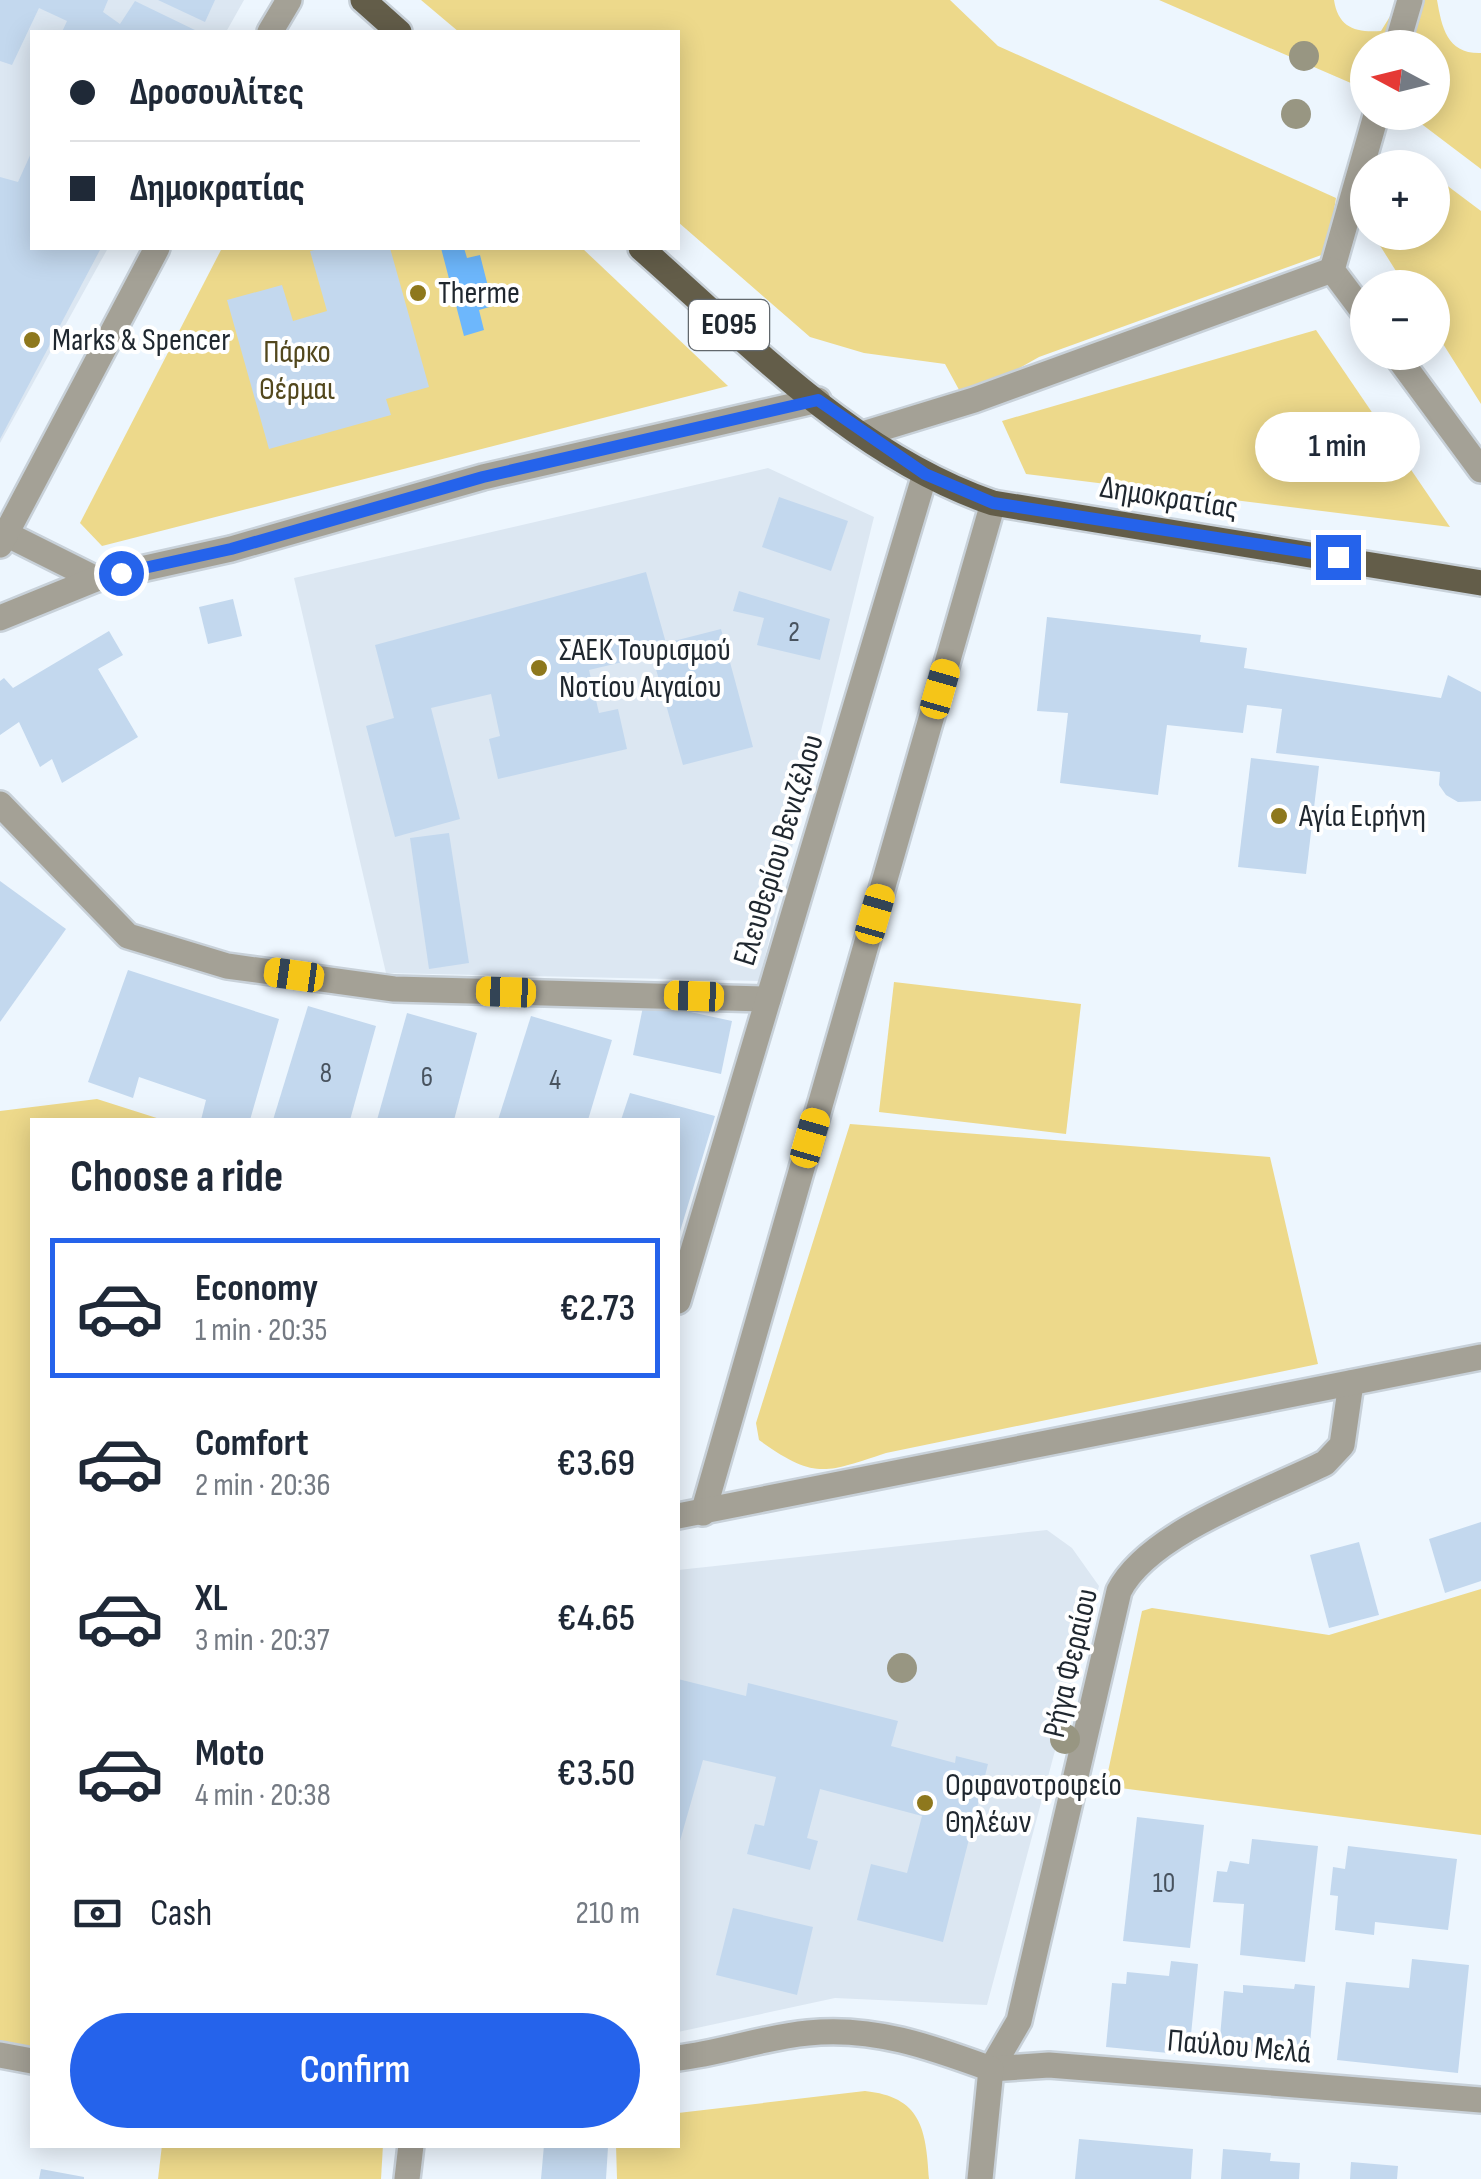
<!DOCTYPE html>
<html lang="en">
<head>
<meta charset="utf-8">
<style>
	body { margin:0; font-family:"Sofia Sans Condensed",sans-serif; background:#f2f2f3; color:#1f2937; height:100vh; display:flex; flex-direction:column; font-size:38px; white-space:nowrap }
	* { box-sizing:border-box; margin:0 }
	p { font-size:32px; color:#747a83 }
	.icon { flex:none; width:55px; height:55px; fill:none; stroke:currentColor; stroke-width:2; stroke-linecap:round; stroke-linejoin:round }
	.map { position:relative; flex:1; overflow:hidden }
	.sheet { position:absolute; left:30px; top:1118px; width:650px; height:1030px; display:flex; flex-direction:column; background:#fff; border-radius:0px; box-shadow:0 5px 25px #0003 }
	.sheet>* { flex:none }
	.guide { position:absolute; left:30px; top:30px; width:650px; height:220px; border-radius:0px; box-shadow:0 5px 25px #0003; display:grid; align-content:center; height:220px; padding:0 40px; background:#fff }
	.needle { width:65px; rotate:277deg }
	.controls { position:absolute; left:1350px; top:30px; display:grid; gap:20px }
	.controls a { display:grid; place-items:center; width:100px; height:100px; border-radius:50%; background:#fff; box-shadow:0 5px 25px #0003; font-size:50px }
	.end { position:absolute; width:45px; height:45px; margin:-22px; border:12px solid #2563eb; background:#fff; box-shadow:0 0 0 5px #fff }
	.from { border-radius:50% }
	.bubble { position:absolute; height:70px; border-radius:35px; background:#fff; box-shadow:0 5px 25px #0003; font-size:32px; font-weight:600; line-height:70px; text-align:center }
	.car { position:absolute; width:30px; height:60px; margin:-30px -15px; border-radius:12px; box-shadow:0 0 8px 2px #0007; background:linear-gradient(#f5c518 24%,#345 0 40%,#f5c518 0 76%,#345 0 86%,#f5c518 0) }
	.guide b { display:flex; align-items:center; gap:35px; height:95px; font-size:38px }
	.guide b+b { border-top:2px solid #e0e1e3 }
	.guide i { width:25px; height:25px; background:#1f2937 }
	ul { padding:0; list-style:none }
	li { display:flex; align-items:center; gap:30px; height:140px; margin:0 20px 15px; padding:0 20px; border:5px solid transparent; border-radius:0px }
	li div { flex:1 }
	li b { display:block; font-size:38px }
	li em { font-style:normal; font-weight:600 }
	li.active { border-color:#2563eb }
	li>.icon { width:90px; height:90px; stroke-width:1.5 }
	h2 { padding:0 40px; font-size:45px; line-height:120px }
	.pay { display:flex; align-items:center; gap:25px; height:110px; padding:0 40px; font-size:38px }
	.pay p { margin-inline-start:auto }
	.primary-button { display:flex; gap:20px; margin-top:auto; padding:20px 40px }
	.primary-button a { flex:1; height:115px; border-radius:60px; background:#2563eb; color:#fff; font-size:40px; font-weight:600; line-height:115px; text-align:center }
	.map>svg:first-child { display:block }
</style>
</head>
<body>
<div class="map">
<svg width="1481" height="2179" viewBox="0 0 1481 2179">
	<rect width="100%" height="100%" fill="#edf6fe"/>
	<g fill="#dce7f2">
		<path d="M0 0H244L226 32H32V248H108L0 443Z"/>
		<path d="M768 468 874 517 759 981 386 973 294 578Z"/>
		<path d="M1047 1530 1072 1548 1099 1586 987 2005 835 1998 678 2032V1570Z"/>
	</g>
	<g fill="#edd98b">
		<path d="M421 0H950L998 46 1336 198 1327 253 1039 357 964 399 945 364 864 353 810 337 678 222V32H459Z"/>
		<path d="M1159 0H1334C1338 27 1355 33 1381 31L1400 0H1437C1442 28 1447 54 1481 53V169L1407 113 1432 112V48H1368L1367 90Z"/>
		<path d="M1433 175 1481 211V404L1433 328 1432 288 1406 287 1374 236 1375 233 1432 232Z"/>
		<path d="M222 248H582L728 386 102 546 80 523Z"/>
		<path d="M1316 330 1450 527 1026 474 1002 421Z"/>
		<path d="M894 982 1081 1004 1066 1134 879 1112Z"/>
		<path d="M97 1099 163 1120H32V2050L0 2043V1111Z"/>
		<path d="M850 1124 1270 1157 1318 1364 886 1453C825 1473 815 1480 759 1440L756 1423Z"/>
		<path d="M1481 1589V1835L1105 1786 1142 1611 1152 1608 1329 1635Z"/>
		<path d="M865 2091C921 2097 926 2128 929 2179H617L616 2145H678V2113Z"/>
		<path d="M162 2145H383L381 2179H158Z"/>
	</g>
	<path fill="#6db7fc" d="M441 248H464L467 258 480 255 493 306 479 310 484 330 464 336Z"/>
	<g fill="#c3d8ee">
		<path d="M0 0H108L103 12 120 24 135 1 199 32H62L67 21 39 8 12 65 0 61Z"/>
		<path d="M158 0H215L205 22Z"/>
		<path d="M32 151V248H101L0 439V177L18 182Z"/>
		<path d="M323 248H390L429 387 386 399 391 415 269 449 227 300 282 285 293 321 327 311 310 251Z"/>
		<path d="M779 497 848 521 831 571 762 547Z"/>
		<path d="M646 572 666 643 721 629 753 747 683 765 652 655 589 670 599 713 618 709 627 749 498 779 489 739 500 736 491 694 431 708 460 819 395 837 366 726 394 718 375 645Z"/>
		<path d="M739 591 830 619 820 660 757 645 764 618 733 611Z"/>
		<path d="M233 599 242 636 208 644 199 607Z"/>
		<path d="M1047 617 1201 635 1200 642 1247 648 1244 668 1441 698 1448 675 1481 692V801L1458 802 1446 795 1439 785 1440 772 1276 753 1282 709 1247 705 1243 733 1167 725 1158 795 1060 783 1068 713 1037 711Z"/>
		<path d="M109 631 123 655 98 669 138 737 62 783 52 759 40 767 19 722 0 735V681L4 678 13 688Z"/>
		<path d="M1251 758 1319 766 1306 874 1238 867Z"/>
		<path d="M449 833 469 963 429 969 410 838Z"/>
		<path d="M0 881 66 929 0 1022Z"/>
		<path d="M128 970 279 1019 250 1120H201L206 1100 139 1077 133 1098 88 1082Z"/>
		<path d="M644 1002 732 1021 721 1074 633 1055Z"/>
		<path d="M308 1006 376 1026 350 1120H273Z"/>
		<path d="M407 1013 477 1033 454 1120H377Z"/>
		<path d="M531 1016 612 1040 588 1120H498Z"/>
		<path d="M630 1093 715 1116 678 1238V1120H621Z"/>
		<path d="M1481 1522V1581L1445 1593 1429 1539Z"/>
		<path d="M1359 1542 1379 1615 1329 1628 1310 1555Z"/>
		<path d="M678 1679 746 1696 748 1683 898 1721 891 1746 955 1763 956 1756 988 1764 943 1942 857 1920 871 1864 907 1873 922 1816 820 1789 807 1838 818 1841 810 1870 747 1854 755 1824 764 1826 776 1777 703 1760 678 1848Z"/>
		<path d="M1137 1817 1204 1825 1190 1948 1123 1941Z"/>
		<path d="M1252 1839 1318 1846 1305 1962 1240 1955 1244 1904 1213 1902 1217 1871 1227 1872 1230 1861 1249 1864Z"/>
		<path d="M1348 1846 1457 1859 1448 1930 1375 1922 1374 1935 1335 1930 1338 1896 1330 1895 1333 1867 1345 1869Z"/>
		<path d="M733 1908 813 1927 797 1995 716 1975Z"/>
		<path d="M1412 1959 1469 1965 1458 2073 1337 2060 1346 1982 1409 1988Z"/>
		<path d="M1171 1961 1198 1964 1189 2055 1106 2047 1112 1983 1126 1984 1127 1972 1169 1976Z"/>
		<path d="M1295 1984 1315 1986 1309 2056 1219 2049 1224 1991 1243 1993V1985L1294 1989Z"/>
		<path d="M1079 2139 1193 2149 1191 2179H1075Z"/>
		<path d="M544 2145 608 2147 606 2179H541Z"/>
		<path d="M1223 2149 1271 2153 1270 2161 1300 2163 1299 2179H1221Z"/>
		<path d="M1351 2162 1398 2166 1397 2179H1350Z"/>
		<path d="M41 2169 84 2177V2179H39Z"/>
	</g>
	<g fill="none" stroke-linecap="round" stroke-linejoin="round">
		<defs>
			<g id="pedestrian">
				<path d="M1396 48 1410 0"/>
				<path d="M1368 318 1332 270 1377 112"/>
				<path d="M1394 352 1481 470"/>
				<path d="M863 434 974 400 1332 270"/>
			</g>
			<g id="minor">
				<path d="M0 804 128 936 227 966 394 989 768 999"/>
				<path d="M0 2055 32 2061"/>
				<path d="M991 2069 1019 2021 1119 1591C1149 1532 1267 1492 1325 1463L1342 1445 1351 1383"/>
				<path d="M991 2069 1049 2065 1481 2100"/>
			</g>
			<g id="tertiary">
				<path d="M270 32 289 0"/>
				<path d="M0 531 96 579"/>
				<path d="M0 545 157 248"/>
				<path d="M0 618 96 579 231 549 483 477 818 400"/>
				<path d="M678 1301 925 474"/>
				<path d="M703 1513 993 503"/>
				<path d="M678 1516 1481 1357"/>
				<path d="M678 2058C722 2053 764 2037 808 2033 873 2026 931 2047 991 2069L980 2179"/>
				<path d="M407 2179 411 2145"/>
			</g>
			<g id="primary">
				<path d="M363 0 399 32"/>
				<path d="M641 248C748 342 855 456 993 503L1481 583"/>
			</g>
		</defs>
		<use href="#pedestrian" stroke="#c8d1d9" stroke-width="30"/>
		<use href="#minor" stroke="#c8d1d9" stroke-width="30"/>
		<use href="#tertiary" stroke="#c8d1d9" stroke-width="30"/>
		<use href="#primary" stroke="#c8d1d9" stroke-width="30"/>
		<use href="#pedestrian" stroke="#a4a196" stroke-width="25"/>
		<use href="#minor" stroke="#a4a196" stroke-width="25"/>
		<use href="#tertiary" stroke="#a4a196" stroke-width="25"/>
		<use href="#primary" stroke="#635d49" stroke-width="25"/>
	</g>
	<g fill="#989682">
		<circle cx="1304" cy="56" r="15"/>
		<circle cx="1296" cy="114" r="15"/>
		<circle cx="902" cy="1668" r="15"/>
		<circle cx="1065" cy="1739" r="15"/>
	</g>
	<g fill="none" stroke-linecap="round" stroke-linejoin="round">
		<path stroke="#2563eb" stroke-width="12" d="M121 573 231 549 483 477 818 400 925 474 993 503 1338 557"/>
	</g>
	<g fill="#8e781d" stroke="#fff" stroke-width="4">
		<circle cx="418" cy="293" r="10"/>
		<circle cx="32" cy="340" r="10"/>
		<circle cx="539" cy="668" r="10"/>
		<circle cx="1279" cy="816" r="10"/>
		<circle cx="925" cy="1803" r="10"/>
	</g>
	<g text-anchor="middle" dominant-baseline="central" stroke-width="8" stroke-linejoin="round" paint-order="stroke">
		<g font-size="28" fill="#48535f">
			<text x="794" y="632">2</text>
			<text x="326" y="1073">8</text>
			<text x="427" y="1077">6</text>
			<text x="555" y="1080">4</text>
			<text x="1164" y="1883">10</text>
		</g>
		<rect fill="#fff" stroke="#62686d" stroke-width="2.5" x="689" y="300" width="80" height="50" rx="8"/>
		<g font-size="30" font-weight="bold" fill="#1f272f">
			<text x="729" y="325">ΕΟ95</text>
		</g>
		<g font-size="32" fill="#1f272f" stroke="#fff" text-anchor="start">
			<text x="438" y="293">Therme</text>
			<text x="52" y="340">Marks &amp; Spencer</text>
			<text x="559" y="650">ΣΑΕΚ Τουρισμού<tspan x="559" dy="37">Νοτίου Αιγαίου</tspan></text>
			<text x="1299" y="816">Αγία Ειρήνη</text>
			<text x="945" y="1785">Ορφανοτροφείο<tspan x="945" dy="37">Θηλέων</tspan></text>
		</g>
		<g font-size="32" fill="#53481d" stroke="#fff">
			<text x="297" y="352">Πάρκο<tspan x="297" dy="37">Θέρμαι</tspan></text>
		</g>
		<g font-size="32" fill="#1f272f" stroke="#fff">
			<text transform="translate(1169 498) rotate(9)">Δημοκρατίας</text>
			<text transform="translate(779 850) rotate(-73)">Ελευθερίου Βενιζέλου</text>
			<text transform="translate(1071 1663) rotate(-77)">Ρήγα Φεραίου</text>
			<text transform="translate(1239 2047) rotate(5)">Παύλου Μελά</text>
		</g>
	</g>
</svg>
<div class="controls">
<a><svg class="needle" viewBox="-14 -14 28 28"><path d="M0-13l5 13h-10z" fill="#e53935"/><path d="M0 13l5-13h-10z" fill="#747a83"/></svg></a>
<a>+</a>
<a>−</a>
</div>
<i class="end from" style="left:121px;top:573px"></i>
<i class="end" style="left:1338px;top:557px"></i>
<div class="bubble" style="left:1255px;top:412px;width:165px">1 min</div>
<i class="car" style="left:940px;top:689px;rotate:16deg"></i>
<i class="car" style="left:875px;top:914px;rotate:16deg"></i>
<i class="car" style="left:294px;top:975px;rotate:278deg"></i>
<i class="car" style="left:506px;top:992px;rotate:272deg"></i>
<i class="car" style="left:694px;top:996px;rotate:272deg"></i>
<i class="car" style="left:810px;top:1138px;rotate:16deg"></i>
<div class="guide">
<b><i class="from"></i>Δροσουλίτες</b>
<b><i></i>Δημοκρατίας</b>
</div>
<section class="sheet">
<h2>Choose a ride</h2>
<ul>
<li class="active"><svg class="icon" aria-label="car" viewBox="0 0 24 24"><path d="M5 17H2v-5l4-1 3-4h7l3 4 3 1v5h-3M9 17h6M6 11h13"/><circle cx="7" cy="17" r="2"/><circle cx="17" cy="17" r="2"/></svg><div><b>Economy</b><p>1 min · 20:35</p></div><em>€2.73</em></li>
<li><svg class="icon" aria-label="car" viewBox="0 0 24 24"><path d="M5 17H2v-5l4-1 3-4h7l3 4 3 1v5h-3M9 17h6M6 11h13"/><circle cx="7" cy="17" r="2"/><circle cx="17" cy="17" r="2"/></svg><div><b>Comfort</b><p>2 min · 20:36</p></div><em>€3.69</em></li>
<li><svg class="icon" aria-label="car" viewBox="0 0 24 24"><path d="M5 17H2v-5l4-1 3-4h7l3 4 3 1v5h-3M9 17h6M6 11h13"/><circle cx="7" cy="17" r="2"/><circle cx="17" cy="17" r="2"/></svg><div><b>XL</b><p>3 min · 20:37</p></div><em>€4.65</em></li>
<li><svg class="icon" aria-label="car" viewBox="0 0 24 24"><path d="M5 17H2v-5l4-1 3-4h7l3 4 3 1v5h-3M9 17h6M6 11h13"/><circle cx="7" cy="17" r="2"/><circle cx="17" cy="17" r="2"/></svg><div><b>Moto</b><p>4 min · 20:38</p></div><em>€3.50</em></li>
</ul>
<div class="pay"><svg class="icon" aria-label="cash" viewBox="0 0 24 24"><path d="M3 7h18v10H3z"/><circle cx="12" cy="12" r="2"/></svg>Cash<p>210 m</p></div>
<div class="primary-button"><a>Confirm</a></div>
</section>
</div>
</body>
</html>
